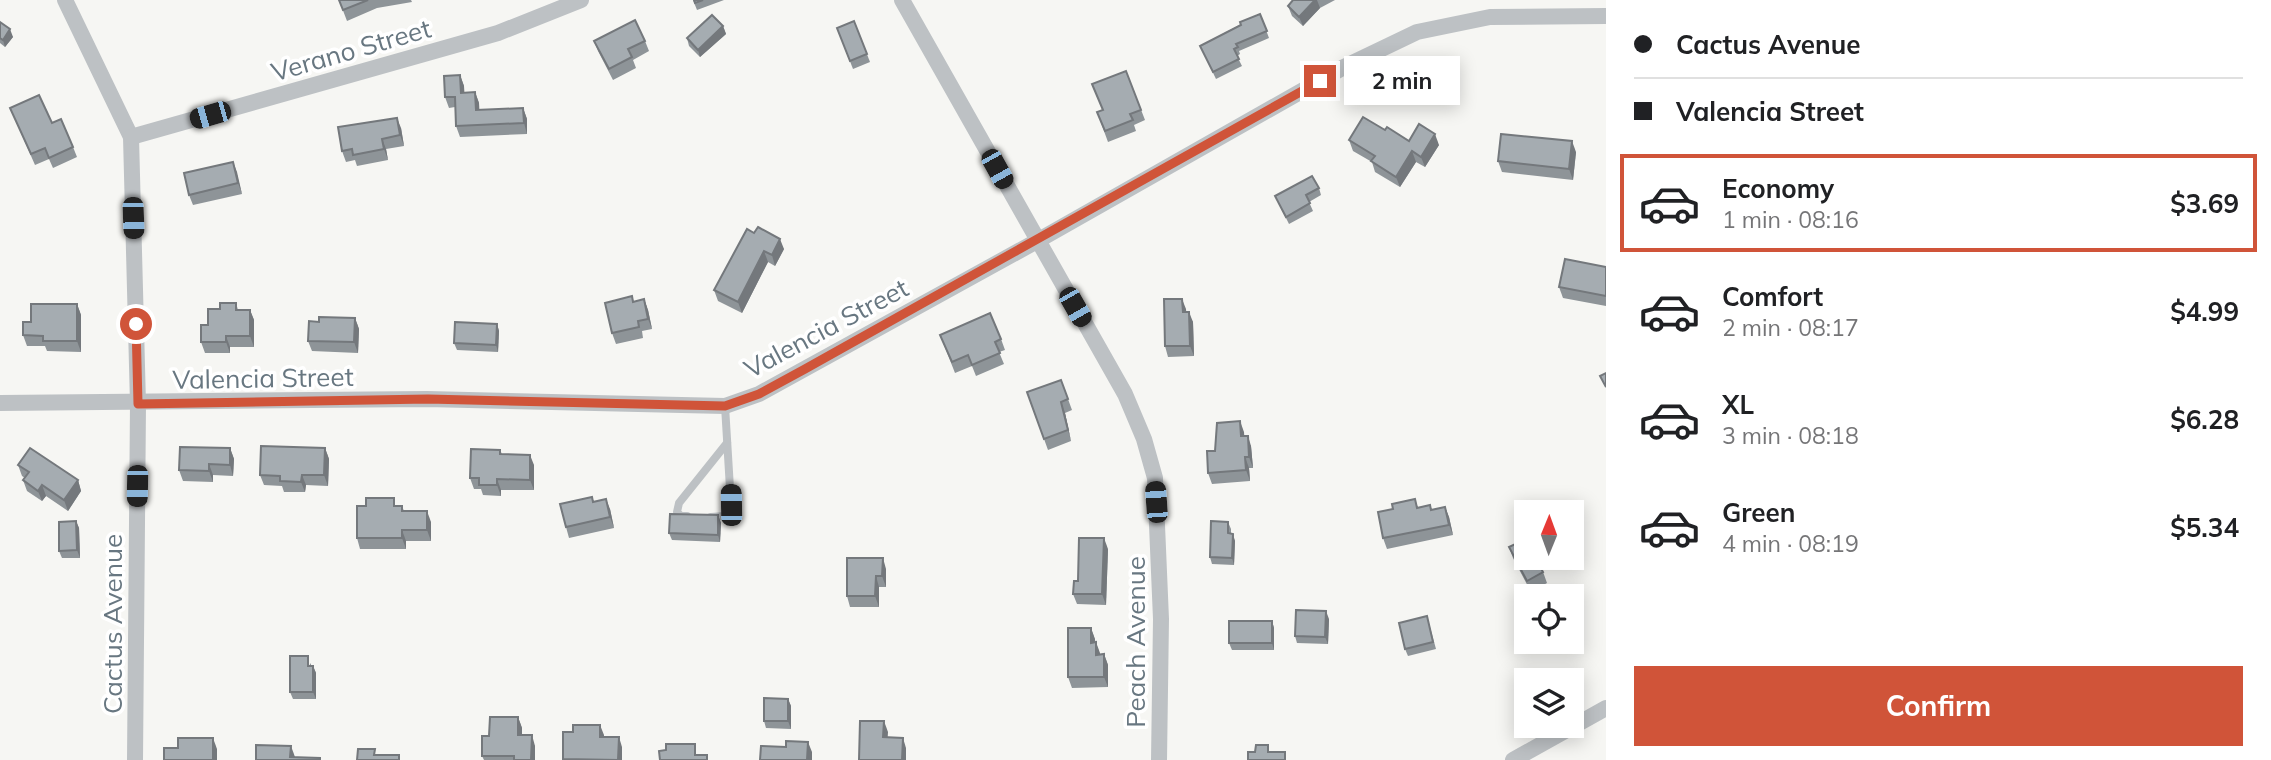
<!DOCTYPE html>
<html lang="en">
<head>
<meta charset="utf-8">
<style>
	body { margin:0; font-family:Mulish,sans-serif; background:#f6f6f6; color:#202124; height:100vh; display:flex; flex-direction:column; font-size:26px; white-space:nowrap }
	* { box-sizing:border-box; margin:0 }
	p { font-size:23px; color:#757577 }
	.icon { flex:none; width:38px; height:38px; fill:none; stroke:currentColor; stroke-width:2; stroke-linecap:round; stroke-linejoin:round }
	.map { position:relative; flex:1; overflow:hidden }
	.side { display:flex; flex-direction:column; background:#fff; width:665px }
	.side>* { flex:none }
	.hud { display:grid; align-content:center; height:154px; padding:0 28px; background:#fff }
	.needle { width:46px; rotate:1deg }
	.fabs { position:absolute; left:1514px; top:500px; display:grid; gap:14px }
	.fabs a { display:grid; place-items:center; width:70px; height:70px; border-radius:0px; background:#fff; box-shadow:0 4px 18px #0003; font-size:35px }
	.end { position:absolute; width:32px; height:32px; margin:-16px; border:9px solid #d05439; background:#fff; box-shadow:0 0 0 4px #fff }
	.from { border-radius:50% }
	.bubble { position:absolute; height:49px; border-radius:0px; background:#fff; box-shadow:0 4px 18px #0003; font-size:23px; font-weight:700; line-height:49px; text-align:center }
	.car { position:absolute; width:21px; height:42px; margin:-21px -10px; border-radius:9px; box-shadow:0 0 5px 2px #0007; background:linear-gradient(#222 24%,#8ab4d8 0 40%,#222 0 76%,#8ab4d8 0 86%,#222 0) }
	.hud b { display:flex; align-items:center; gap:24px; height:66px; font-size:26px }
	.hud b+b { border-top:2px solid #e0e0e0 }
	.hud i { width:18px; height:18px; background:#202124 }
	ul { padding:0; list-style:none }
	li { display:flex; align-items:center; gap:21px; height:98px; margin:0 14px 10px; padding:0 14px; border:4px solid transparent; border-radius:0px }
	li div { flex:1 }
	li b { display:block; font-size:26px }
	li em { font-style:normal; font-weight:700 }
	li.active { border-color:#d05439 }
	li>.icon { width:63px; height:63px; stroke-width:1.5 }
	.action { display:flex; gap:14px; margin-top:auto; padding:14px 28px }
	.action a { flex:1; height:80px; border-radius:0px; background:#d05439; color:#fff; font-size:28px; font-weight:700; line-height:80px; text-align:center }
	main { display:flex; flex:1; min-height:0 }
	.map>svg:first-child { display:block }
</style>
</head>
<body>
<main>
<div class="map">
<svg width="1606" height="760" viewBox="0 0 1606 760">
	<rect width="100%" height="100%" fill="#f6f6f3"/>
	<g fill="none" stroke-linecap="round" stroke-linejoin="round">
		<g stroke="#bdc1c4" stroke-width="8">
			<path d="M687 516H681L677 512 679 503 727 443"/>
			<path d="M711 517 725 516 731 505 725 406"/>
		</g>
		<g stroke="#bdc1c4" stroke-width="16">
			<path d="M65 0 131 137 138 404 135 760"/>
			<path d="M902 0 1125 394 1144 439 1155 478 1161 619 1159 760"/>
			<path d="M131 137 498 33 581 0"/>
			<path d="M0 403 427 399 725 406 759 394 1037 241 1344 67 1417 32 1490 17 1606 16"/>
			<path d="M1513 760 1606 708"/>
		</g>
	</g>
	<g fill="#8e9498">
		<path d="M339 0H411L412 2 377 8 347 21Z"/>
		<path d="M693 0H724L697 10Z"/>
		<path d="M1293 0H1335L1320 8 1303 26 1292 16 1288 6Z"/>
		<path d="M1260 14 1269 38 1239 51 1240 54 1237 56 1242 66 1216 79 1200 46Z"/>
		<path d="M854 21 870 62 853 69 837 28Z"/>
		<path d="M0 22 13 37 5 47 0 43Z"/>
		<path d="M723 26 726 34 700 57 689 46 687 38Z"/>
		<path d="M594 41H645L649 51 633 60 636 68 613 80 598 51Z"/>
		<path d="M1126 71 1145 120 1134 125 1136 131 1108 142 1097 112 1103 110Z"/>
		<path d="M460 75 464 86V93L475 92 479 103V110L523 108 527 119V134L460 137 456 126 455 107 449 108 445 97Z"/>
		<path d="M10 108 52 123 73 147 77 157 53 168 49 159 35 165Z"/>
		<path d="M401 128 404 146 386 149 388 160 357 166 355 160 346 162 342 151Z"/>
		<path d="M1385 130 1409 141 1439 145 1425 167 1416 162 1400 187 1375 172 1372 162 1353 151 1349 140Z"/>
		<path d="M1576 152 1573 180 1502 172 1498 161Z"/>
		<path d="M233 162 242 194 193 205 189 195Z"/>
		<path d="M1319 188 1321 195 1309 202 1313 211 1289 224 1275 196Z"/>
		<path d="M747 229 784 249 775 266 768 262 742 313 718 301 714 290Z"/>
		<path d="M1606 267V306L1563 298 1559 287Z"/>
		<path d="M632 296 634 302 644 299 648 310 652 329 642 331 643 338 616 344 612 333Z"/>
		<path d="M236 303 238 310H250L254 320V347H230V353H205L201 342 208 325 220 309Z"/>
		<path d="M77 304 81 315V352L47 351 45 346H27L23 335Z"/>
		<path d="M1186 309V312L1193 322 1194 356 1168 357 1165 346Z"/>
		<path d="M355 318 359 329 358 353 312 351 308 341 319 322Z"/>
		<path d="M497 324 499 331 498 352 457 350 454 343Z"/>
		<path d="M940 335 1001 339 1005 350 999 352 1004 364 976 376 972 366 955 373Z"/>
		<path d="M1061 380 1072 410 1065 413 1071 441 1048 450 1027 392Z"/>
		<path d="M1244 432V436L1251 446 1253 468H1249L1250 481 1212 484 1208 473 1215 451Z"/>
		<path d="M230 448 234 459 233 476 213 475V482L183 481 179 470Z"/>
		<path d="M325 448 329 459 328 486 306 485 305 492H284L282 486 264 485 260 475Z"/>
		<path d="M500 450 502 454 534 465V490H501V496L483 495 481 489H474L470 478Z"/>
		<path d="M18 465 78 480 81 491 68 511 46 496 42 501 27 491 23 480 25 478 22 476Z"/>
		<path d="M1415 499 1418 508 1432 510 1445 507 1449 517 1453 535 1387 549 1383 538 1393 509Z"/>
		<path d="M593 502 610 509 614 528 569 538 566 527Z"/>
		<path d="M397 506H402L404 511 431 522V541H406V549H360L357 538Z"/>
		<path d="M718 515 721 523 720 542 672 540 669 533Z"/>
		<path d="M76 521 79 528 80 558H62L59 551Z"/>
		<path d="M1228 522 1231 529V533L1235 541 1234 565 1212 564 1210 557Z"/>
		<path d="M1509 547 1526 558H1549L1551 564 1542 569 1547 583 1531 592 1513 558Z"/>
		<path d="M1108 549 1106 605 1077 604 1073 594 1078 581Z"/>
		<path d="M886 569V587H879V607H850L847 596Z"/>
		<path d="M1427 616 1436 649 1408 656 1405 649Z"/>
		<path d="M1329 619 1328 644 1297 643 1295 636Z"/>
		<path d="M1272 621 1274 628V650H1232L1229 643Z"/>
		<path d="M1091 628 1100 655 1104 654 1108 665V687L1072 688 1068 677Z"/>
		<path d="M311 663V666H313L316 673V699H293L290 692Z"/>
		<path d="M788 699 791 706V729L766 728 764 721Z"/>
		<path d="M518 717 522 728V735L535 746V760H484L482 756 489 736Z"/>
	</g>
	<g fill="#74787c">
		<path d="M1315 0H1317L1320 8 1303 26 1299 17Z"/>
		<path d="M723 26 726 34 700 57 698 50Z"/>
		<path d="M10 29 13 37 5 47 3 40Z"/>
		<path d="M460 75 464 86 465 103 461 93Z"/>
		<path d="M475 92 479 103 480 121 476 110Z"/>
		<path d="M523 108 527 119V134L524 123Z"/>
		<path d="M397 118 401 128 404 146 400 135Z"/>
		<path d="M1435 134 1439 145 1425 167 1421 157Z"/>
		<path d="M382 139 386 149 388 160 384 149Z"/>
		<path d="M1572 141 1576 152 1573 180 1569 169Z"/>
		<path d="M1412 151 1416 162 1400 187 1396 177Z"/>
		<path d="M233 162 237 172 242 194 238 183Z"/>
		<path d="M780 239 784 249 775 266 772 255Z"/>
		<path d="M764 251 768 262 742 313 738 302Z"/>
		<path d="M644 299 648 310 652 329 648 319Z"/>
		<path d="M1182 299 1186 309 1187 322 1183 312Z"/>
		<path d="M77 304 81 315V352L77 341Z"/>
		<path d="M250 310 254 320V347L250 336Z"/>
		<path d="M1189 312 1193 322 1194 356 1190 346Z"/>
		<path d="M355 318 359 329 358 353 354 342Z"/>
		<path d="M497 324 499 331 498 352 496 345Z"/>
		<path d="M226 336 230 347V353L226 342Z"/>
		<path d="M1061 402 1065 413 1071 441 1068 430Z"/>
		<path d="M1240 421 1244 432 1245 447 1241 436Z"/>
		<path d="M1248 436 1251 446 1253 468 1249 457Z"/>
		<path d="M230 448 234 459 233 476 230 465Z"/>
		<path d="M325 448 329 459 328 486 324 475Z"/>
		<path d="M530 455 534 465V490L530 480Z"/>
		<path d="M1245 457 1249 468 1250 481 1246 470Z"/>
		<path d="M209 464 213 475V482L209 471Z"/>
		<path d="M302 475 306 485 305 492 301 482Z"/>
		<path d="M497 479 501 490V496L497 485Z"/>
		<path d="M78 480 81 491 68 511 64 500Z"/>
		<path d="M42 485 46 496 42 501 38 491Z"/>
		<path d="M606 499 610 509 614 528 610 517Z"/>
		<path d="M1445 507 1449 517 1453 535 1449 525Z"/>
		<path d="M427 511 431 522V541L427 530Z"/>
		<path d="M718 515 721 523 720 542 718 535Z"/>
		<path d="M76 521 79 528 80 558 77 550Z"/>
		<path d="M402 530 406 541V549L402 538Z"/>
		<path d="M1233 534 1235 541 1234 565 1232 558Z"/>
		<path d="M1104 538 1108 549 1106 605 1102 594Z"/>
		<path d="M883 558 886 569V587L882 576Z"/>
		<path d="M876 576 879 587V607L875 596Z"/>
		<path d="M1326 611 1329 619 1328 644 1325 637Z"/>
		<path d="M1272 621 1274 628V650L1272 643Z"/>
		<path d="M1091 628 1095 639V653L1091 643Z"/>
		<path d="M1096 642 1100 653V665L1096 655Z"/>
		<path d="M1104 654 1108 665V687L1104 677Z"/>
		<path d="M313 666 316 673V699L313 692Z"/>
		<path d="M788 699 791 706V729L788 721Z"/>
		<path d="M518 717 522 728V746L518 735Z"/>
		<path d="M884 721 888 732 887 748 883 737Z"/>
		<path d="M600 725 604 735V747L600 737Z"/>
		<path d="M532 735 535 746V760H531Z"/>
		<path d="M619 737 622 747V760H618Z"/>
		<path d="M213 738 217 749V760H213Z"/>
		<path d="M903 738 906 748V760H902Z"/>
		<path d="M808 742 812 752V760H807Z"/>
		<path d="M291 746 295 757H290Z"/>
	</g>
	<g fill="#a5acb1" stroke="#74787c" stroke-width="2">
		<path d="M339 0H368L343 10Z"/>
		<path d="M694 0H703L695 3Z"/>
		<path d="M1293 0H1315L1299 17 1288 6Z"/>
		<path d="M1260 14 1267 31 1236 44 1238 47 1234 49 1239 59 1213 72 1200 46 1241 25 1240 22Z"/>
		<path d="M712 15 723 26 698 50 687 38Z"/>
		<path d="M635 20 645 41 628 49 632 57 609 69 594 41Z"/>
		<path d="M854 21 867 54 850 61 837 28Z"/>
		<path d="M0 22 10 29 3 40 0 38Z"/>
		<path d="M1126 71 1141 110 1130 114 1133 120 1105 131 1097 112 1103 110 1092 84Z"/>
		<path d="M460 75 461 93 475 92 476 110 523 108 524 123 456 126 455 97H445L444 76Z"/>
		<path d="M39 95 52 123 61 119 73 147 49 158 45 148 31 154 10 108Z"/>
		<path d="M1363 117 1385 130 1387 127 1409 141 1419 124 1435 134 1421 157 1412 151 1396 177 1371 161 1375 156 1349 140Z"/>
		<path d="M397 118 400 135 382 139 384 149 353 155 352 149 342 151 338 127Z"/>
		<path d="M1501 134 1572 141 1569 169 1498 161Z"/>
		<path d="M233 162 238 183 189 195 184 173Z"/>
		<path d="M1312 176 1319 188 1306 195 1310 203 1286 217 1275 196Z"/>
		<path d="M758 227 780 239 772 255 764 251 738 302 714 290 747 229 754 233Z"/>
		<path d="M1565 259 1606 267V296L1559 287Z"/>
		<path d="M632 296 633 302 644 299 648 319 638 321 639 327 612 333 605 303Z"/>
		<path d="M1164 299H1182L1183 312H1189L1190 346H1165Z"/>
		<path d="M220 303H236V310H250V336H226V342H201V325H208V309H220Z"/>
		<path d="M31 304H77V341H43V336L23 335V322H31Z"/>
		<path d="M990 313 1001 339 995 342 1000 353 972 365 968 355 952 362 940 335Z"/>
		<path d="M319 317 355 318 354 342 308 341 309 321 319 322Z"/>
		<path d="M455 322 497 324 496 345 454 343Z"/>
		<path d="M1606 373V387L1600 376Z"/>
		<path d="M1061 380 1068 399 1061 402 1068 430 1044 439 1027 392Z"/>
		<path d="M1240 421 1241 436H1248L1249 457H1245L1246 470 1208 473 1207 451H1215L1217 423Z"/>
		<path d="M261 446 325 448 324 475H302L301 482 280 481V476L260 475Z"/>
		<path d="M180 447 230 448V465L209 464V471L179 470Z"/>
		<path d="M30 448 78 480 64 500 42 485 38 491 23 480 29 472 18 465Z"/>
		<path d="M471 449 500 450V454L530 455V480L497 479V485H479V478H470Z"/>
		<path d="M592 497 593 502 606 499 610 517 566 527 560 504Z"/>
		<path d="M366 498H394V506H402V511H427V530H402V538H357V506H366Z"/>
		<path d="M1415 499 1417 508 1430 505 1431 510 1445 507 1449 525 1383 538 1378 512 1393 509 1392 504Z"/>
		<path d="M670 514 718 515V535L669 533Z"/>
		<path d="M76 521 77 550 59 551V522Z"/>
		<path d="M1211 521 1228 522V533L1233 534 1232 558 1210 557Z"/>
		<path d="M1079 538H1104L1102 594H1073L1074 581H1078Z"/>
		<path d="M1526 539V558H1538L1536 559 1543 572 1527 581 1509 547Z"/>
		<path d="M847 558H883L882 576H876L875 596H847Z"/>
		<path d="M1296 610 1326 611 1325 637 1295 636Z"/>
		<path d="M1427 616 1433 642 1405 649 1399 623Z"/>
		<rect x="1229" y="621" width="43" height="22"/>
		<path d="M1068 628H1091V643L1096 642V655L1104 654V677H1068Z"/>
		<path d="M290 656H308V666H313V692H290Z"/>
		<path d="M764 698 788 699V721H764Z"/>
		<path d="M490 717H518V735H532L531 760H514V756H482V736H489Z"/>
		<path d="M860 721H884L883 737 903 738 902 760H859Z"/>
		<path d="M573 725H600V737H619L618 760 563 759V732H573Z"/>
		<path d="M178 738H213V760H164V748H178Z"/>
		<path d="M786 741 808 742 807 760H760L761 746 786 747Z"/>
		<path d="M666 744H695V755H707V760H660L659 751 666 750Z"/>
		<path d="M256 745 291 746 290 757 320 758V760H256Z"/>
		<path d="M1256 745H1268V752H1285V760H1248V752H1255Z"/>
		<path d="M358 749H375L374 755H399V760H357Z"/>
	</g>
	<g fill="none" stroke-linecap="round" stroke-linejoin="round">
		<path stroke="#d05439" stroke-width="9" d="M136 324 138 404 428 399 725 406 759 394 805 369 1320 81"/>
	</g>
	<g text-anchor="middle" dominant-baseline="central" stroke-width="7" stroke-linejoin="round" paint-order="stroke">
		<g font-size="26" fill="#687781" stroke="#fff">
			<text transform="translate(351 50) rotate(-16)">Verano Street</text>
			<text transform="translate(826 328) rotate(-28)">Valencia Street</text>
			<text transform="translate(263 378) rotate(-1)">Valencia Street</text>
			<text transform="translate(112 624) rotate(-90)">Cactus Avenue</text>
			<text transform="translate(1135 642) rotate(-90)">Peach Avenue</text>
		</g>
	</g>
</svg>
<div class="fabs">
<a><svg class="needle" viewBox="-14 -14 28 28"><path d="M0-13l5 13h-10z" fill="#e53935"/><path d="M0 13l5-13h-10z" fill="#757577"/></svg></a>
<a><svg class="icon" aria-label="locate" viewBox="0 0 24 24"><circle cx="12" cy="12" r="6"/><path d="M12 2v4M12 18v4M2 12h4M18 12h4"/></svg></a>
<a><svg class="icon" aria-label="layers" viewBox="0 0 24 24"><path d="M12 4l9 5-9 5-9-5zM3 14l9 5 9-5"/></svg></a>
</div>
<i class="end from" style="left:136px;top:324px"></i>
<i class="end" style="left:1320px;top:81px"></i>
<div class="bubble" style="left:1344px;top:56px;width:116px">2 min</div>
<i class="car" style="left:210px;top:115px;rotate:254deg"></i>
<i class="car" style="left:997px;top:169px;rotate:151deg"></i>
<i class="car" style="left:133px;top:218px;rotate:178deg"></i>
<i class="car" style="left:1075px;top:307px;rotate:150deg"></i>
<i class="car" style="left:137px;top:486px;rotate:181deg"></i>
<i class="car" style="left:1156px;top:502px;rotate:356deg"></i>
<i class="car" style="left:731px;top:505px;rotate:359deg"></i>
</div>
<section class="side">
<div class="hud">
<b><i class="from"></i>Cactus Avenue</b>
<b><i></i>Valencia Street</b>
</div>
<ul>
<li class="active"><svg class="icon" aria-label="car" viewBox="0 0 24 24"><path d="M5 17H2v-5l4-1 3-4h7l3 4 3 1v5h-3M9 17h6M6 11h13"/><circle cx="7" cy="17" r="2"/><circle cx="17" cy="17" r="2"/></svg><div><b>Economy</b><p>1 min · 08:16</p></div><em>$3.69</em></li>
<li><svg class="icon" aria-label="car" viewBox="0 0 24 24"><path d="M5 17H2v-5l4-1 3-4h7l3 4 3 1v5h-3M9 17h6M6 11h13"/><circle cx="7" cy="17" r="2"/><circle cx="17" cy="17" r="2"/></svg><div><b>Comfort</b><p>2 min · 08:17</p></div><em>$4.99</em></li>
<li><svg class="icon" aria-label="car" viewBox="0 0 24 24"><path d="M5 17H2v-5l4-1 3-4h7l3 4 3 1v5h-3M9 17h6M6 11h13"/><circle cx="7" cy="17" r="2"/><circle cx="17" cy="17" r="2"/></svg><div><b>XL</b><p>3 min · 08:18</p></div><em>$6.28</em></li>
<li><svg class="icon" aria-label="car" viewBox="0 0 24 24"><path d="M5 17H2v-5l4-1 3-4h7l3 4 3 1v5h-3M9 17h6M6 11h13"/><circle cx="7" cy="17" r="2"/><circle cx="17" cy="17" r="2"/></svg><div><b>Green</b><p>4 min · 08:19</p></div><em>$5.34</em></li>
</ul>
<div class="action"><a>Confirm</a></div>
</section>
</main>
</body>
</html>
